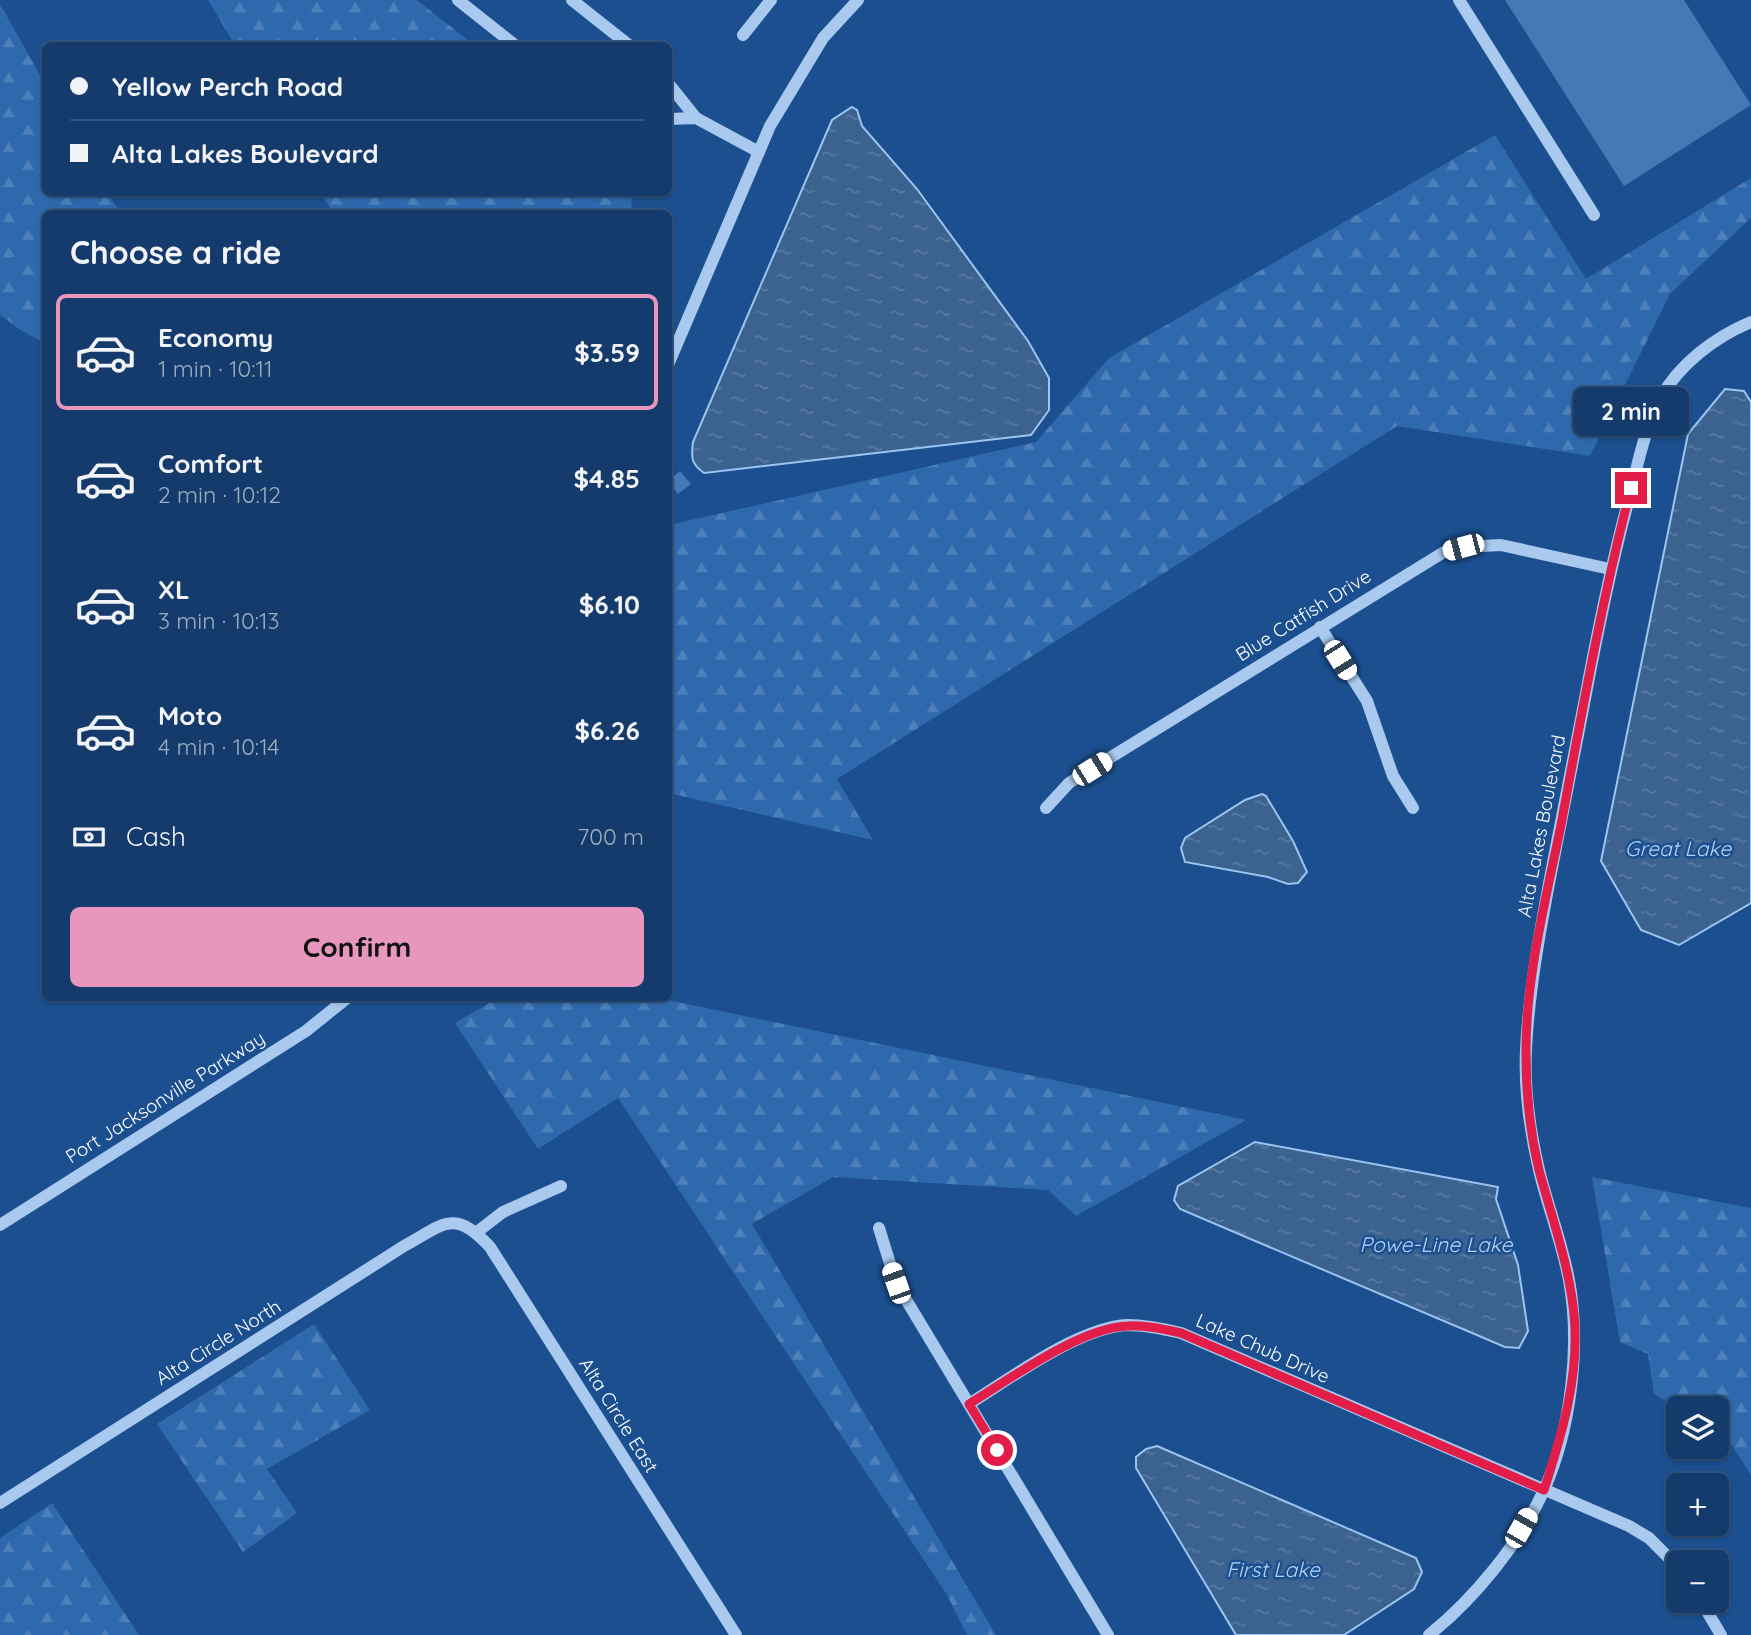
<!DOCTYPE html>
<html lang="en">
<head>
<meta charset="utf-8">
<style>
	body { margin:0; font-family:Quicksand,sans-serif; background:#214673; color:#f1f3f6; height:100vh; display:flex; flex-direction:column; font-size:26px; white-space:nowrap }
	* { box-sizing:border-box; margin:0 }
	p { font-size:23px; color:#9dadc1 }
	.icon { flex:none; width:38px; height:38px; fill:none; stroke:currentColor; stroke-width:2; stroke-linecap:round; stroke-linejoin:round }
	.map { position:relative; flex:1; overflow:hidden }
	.sheet { position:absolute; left:42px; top:210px; width:630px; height:791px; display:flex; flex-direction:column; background:#143b6b; border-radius:10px; box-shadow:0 2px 5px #0004,0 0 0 2px #33557e }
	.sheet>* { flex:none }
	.banner { position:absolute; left:42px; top:42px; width:630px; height:154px; border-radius:10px; box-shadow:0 2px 5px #0004,0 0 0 2px #33557e; display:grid; align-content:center; height:154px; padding:0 28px; background:#143b6b }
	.buttons { position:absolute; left:1666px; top:1396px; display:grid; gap:14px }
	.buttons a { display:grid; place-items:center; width:63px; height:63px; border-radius:10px; background:#143b6b; box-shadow:0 2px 5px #0004,0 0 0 2px #33557e; font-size:35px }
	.end { position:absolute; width:32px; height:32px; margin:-16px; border:9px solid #e11d48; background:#fff; box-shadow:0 0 0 4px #fff }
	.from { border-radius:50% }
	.bubble { position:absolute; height:49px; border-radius:10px; background:#143b6b; box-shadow:0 2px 5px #0004,0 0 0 2px #33557e; font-size:23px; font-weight:700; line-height:49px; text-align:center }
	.car { position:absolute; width:21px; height:42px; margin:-21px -10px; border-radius:9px; box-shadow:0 0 5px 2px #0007; background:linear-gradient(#fff 24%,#345 0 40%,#fff 0 76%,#345 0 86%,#fff 0) }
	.banner b { display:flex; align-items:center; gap:24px; height:66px; font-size:26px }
	.banner b+b { border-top:2px solid #33557e }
	.banner i { width:18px; height:18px; background:#f1f3f6 }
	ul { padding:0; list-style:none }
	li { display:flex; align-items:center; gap:21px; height:116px; margin:0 14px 10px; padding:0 14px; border:4px solid transparent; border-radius:10px }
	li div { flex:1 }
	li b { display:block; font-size:26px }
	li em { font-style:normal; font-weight:700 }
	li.active { border-color:#e797bd }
	li>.icon { width:63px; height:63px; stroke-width:1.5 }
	h2 { padding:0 28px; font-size:32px; line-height:84px }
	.pay { display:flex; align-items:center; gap:18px; height:77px; padding:0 28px; font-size:26px }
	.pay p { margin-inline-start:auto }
	.primary-button { display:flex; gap:14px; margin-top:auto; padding:14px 28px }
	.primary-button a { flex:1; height:80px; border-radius:10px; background:#e797bd; color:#111; font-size:28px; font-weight:700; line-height:80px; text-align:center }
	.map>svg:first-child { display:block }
</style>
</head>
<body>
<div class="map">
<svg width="1751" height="1635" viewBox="0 0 1751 1635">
	<defs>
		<pattern id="forest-firs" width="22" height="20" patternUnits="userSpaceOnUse" patternTransform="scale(1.75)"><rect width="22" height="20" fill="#2e69ad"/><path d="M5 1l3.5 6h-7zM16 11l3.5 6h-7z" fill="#4d80b9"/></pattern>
		<pattern id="water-ripples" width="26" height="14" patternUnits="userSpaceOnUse" patternTransform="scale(1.75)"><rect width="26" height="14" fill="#3c6290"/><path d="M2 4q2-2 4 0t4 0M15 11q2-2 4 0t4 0" fill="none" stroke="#597aa1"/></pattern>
	</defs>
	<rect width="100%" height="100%" fill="#1b4f8f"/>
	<g fill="url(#forest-firs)">
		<path d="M208 0H417L474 45H235Z"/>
		<path d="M0 4 45 84 46 192 108 193 120 213 46 214 45 343 22 331 0 315Z"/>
		<path d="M1495 135 1586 279 1751 178V218L1670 294 1590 456 1397 426 837 779 873 840 669 793V525L1036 442 1109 358Z"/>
		<path d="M321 193H631L632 213H333Z"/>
		<path d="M498 998H658L1246 1120 1076 1216 1048 1190 833 1177 752 1224 996 1635H967L947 1595 618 1098 538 1149 455 1023Z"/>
		<path d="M1592 1177 1751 1208V1475L1726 1436 1717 1431V1409H1679L1654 1394 1648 1354 1620 1342Z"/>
		<path d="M314 1324 370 1410 267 1469 297 1513 243 1552 157 1424Z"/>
		<path d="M52 1503 139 1635H0V1538Z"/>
	</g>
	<g fill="url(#water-ripples)" stroke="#9cc4f0" stroke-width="2">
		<path d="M852 107 857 110 862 126 917 189 1028 341 1049 378V410L1031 435 704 473C691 464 691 457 693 442L832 120Z"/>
		<path d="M1725 389 1744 391 1751 402V903L1679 945 1641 930 1601 861 1688 434Z"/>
		<path d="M1262 794 1266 796 1293 841 1307 872 1298 883 1288 884 1268 877 1185 862 1181 848 1185 838 1245 800Z"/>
		<path d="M1255 1142 1498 1187 1496 1199 1518 1265 1528 1331 1519 1348 1505 1347 1180 1209 1174 1200 1178 1186Z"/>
		<path d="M1157 1446 1416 1558 1422 1572 1414 1589 1344 1635H1236L1136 1468V1457L1146 1449Z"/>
	</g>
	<g fill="#4478b7">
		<path d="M1505 0H1684L1751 105 1624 186Z"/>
		<path d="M680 471 691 484 678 494 668 481Z"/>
	</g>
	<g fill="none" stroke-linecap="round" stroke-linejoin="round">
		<g stroke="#a9c9ee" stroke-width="12">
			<path d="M458 0 516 46"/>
			<path d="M572 0 630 46"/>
			<path d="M1459 0 1594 215"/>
			<path d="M743 35 771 0"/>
			<path d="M668 83 696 118"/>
			<path d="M668 119 696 118 759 152"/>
			<path d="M668 365 770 126 823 38 858 0"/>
			<path d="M1320 627 1367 701 1393 776 1413 808"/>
			<path d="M1046 808 1069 783 1444 552 1463 547 1501 545 1610 569"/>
			<path d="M0 1225 306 1031 347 998"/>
			<path d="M879 1228 896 1283 1108 1635"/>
			<path d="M477 1232 503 1212 561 1186"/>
			<path d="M969 1404C1011 1378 1079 1327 1128 1325 1146 1325 1164 1329 1181 1333L1629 1526 1649 1538 1678 1567"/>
			<path d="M0 1503 404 1246C444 1224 454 1208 490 1247L736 1635"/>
			<path d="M1701 1601 1721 1635"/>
			<path d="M1429 1635C1474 1599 1520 1543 1544 1490 1571 1429 1581 1346 1569 1280 1562 1243 1548 1207 1539 1170 1530 1131 1524 1089 1526 1049 1529 990 1540 931 1551 873 1562 816 1573 760 1584 704 1597 634 1611 564 1630 495 1638 462 1645 429 1660 399 1679 364 1715 337 1751 322"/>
		</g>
	</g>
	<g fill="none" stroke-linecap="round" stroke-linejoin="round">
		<path stroke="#e11d48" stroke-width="9" d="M997 1450 969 1404C1010 1379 1081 1327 1128 1326 1146 1325 1163 1329 1181 1333L1544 1490C1562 1434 1580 1375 1574 1314 1569 1265 1552 1218 1539 1170 1530 1132 1526 1094 1526 1055 1525 979 1546 899 1561 825 1582 712 1602 599 1631 488"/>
	</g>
	<g text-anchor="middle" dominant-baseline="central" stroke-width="5" stroke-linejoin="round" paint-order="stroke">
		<g font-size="19" fill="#fff" stroke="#1b4f8f">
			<text transform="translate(1303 615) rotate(-32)">Blue Catfish Drive</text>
			<text transform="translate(1541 826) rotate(-79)">Alta Lakes Boulevard</text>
			<text transform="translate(165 1097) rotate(-32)">Port Jacksonville Parkway</text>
			<text transform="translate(218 1342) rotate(-32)">Alta Circle North</text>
			<text transform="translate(1263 1348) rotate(24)">Lake Chub Drive</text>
			<text transform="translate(619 1415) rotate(58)">Alta Circle East</text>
		</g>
		<g font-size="21" font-style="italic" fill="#b5d3f5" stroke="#1b4f8f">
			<text x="1678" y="848">Great Lake</text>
			<text x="1436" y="1244">Powe-Line Lake</text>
			<text x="1273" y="1569">First Lake</text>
		</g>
	</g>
</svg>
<div class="buttons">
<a><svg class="icon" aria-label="layers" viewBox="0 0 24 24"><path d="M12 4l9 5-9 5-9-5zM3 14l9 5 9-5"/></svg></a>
<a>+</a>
<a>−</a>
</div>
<i class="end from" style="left:997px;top:1450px"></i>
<i class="end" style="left:1631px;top:488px"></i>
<div class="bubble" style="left:1573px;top:387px;width:116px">2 min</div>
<i class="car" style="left:1463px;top:547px;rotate:255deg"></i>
<i class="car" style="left:1340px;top:660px;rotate:148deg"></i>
<i class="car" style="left:1092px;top:769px;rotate:58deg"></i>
<i class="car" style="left:896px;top:1283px;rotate:341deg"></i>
<i class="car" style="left:1521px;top:1528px;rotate:30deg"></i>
<div class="banner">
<b><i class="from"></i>Yellow Perch Road</b>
<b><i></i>Alta Lakes Boulevard</b>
</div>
<section class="sheet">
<h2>Choose a ride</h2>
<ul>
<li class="active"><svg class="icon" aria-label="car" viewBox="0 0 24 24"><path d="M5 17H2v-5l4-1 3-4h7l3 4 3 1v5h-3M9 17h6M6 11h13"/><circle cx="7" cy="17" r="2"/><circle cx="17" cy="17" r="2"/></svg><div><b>Economy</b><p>1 min · 10:11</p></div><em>$3.59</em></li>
<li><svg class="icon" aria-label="car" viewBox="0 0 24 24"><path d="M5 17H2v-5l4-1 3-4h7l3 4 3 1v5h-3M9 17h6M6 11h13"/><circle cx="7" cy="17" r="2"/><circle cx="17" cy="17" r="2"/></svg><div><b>Comfort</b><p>2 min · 10:12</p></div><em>$4.85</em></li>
<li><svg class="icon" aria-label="car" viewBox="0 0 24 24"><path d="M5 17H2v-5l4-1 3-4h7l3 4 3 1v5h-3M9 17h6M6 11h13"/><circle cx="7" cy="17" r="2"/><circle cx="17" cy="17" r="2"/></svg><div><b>XL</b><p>3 min · 10:13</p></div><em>$6.10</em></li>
<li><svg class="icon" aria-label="car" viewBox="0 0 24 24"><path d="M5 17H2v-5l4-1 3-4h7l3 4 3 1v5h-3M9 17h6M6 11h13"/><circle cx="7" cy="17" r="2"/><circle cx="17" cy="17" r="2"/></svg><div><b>Moto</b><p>4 min · 10:14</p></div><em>$6.26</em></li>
</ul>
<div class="pay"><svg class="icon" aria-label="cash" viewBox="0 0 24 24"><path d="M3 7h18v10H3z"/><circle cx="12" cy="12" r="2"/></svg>Cash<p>700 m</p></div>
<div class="primary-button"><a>Confirm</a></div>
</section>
</div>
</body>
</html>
